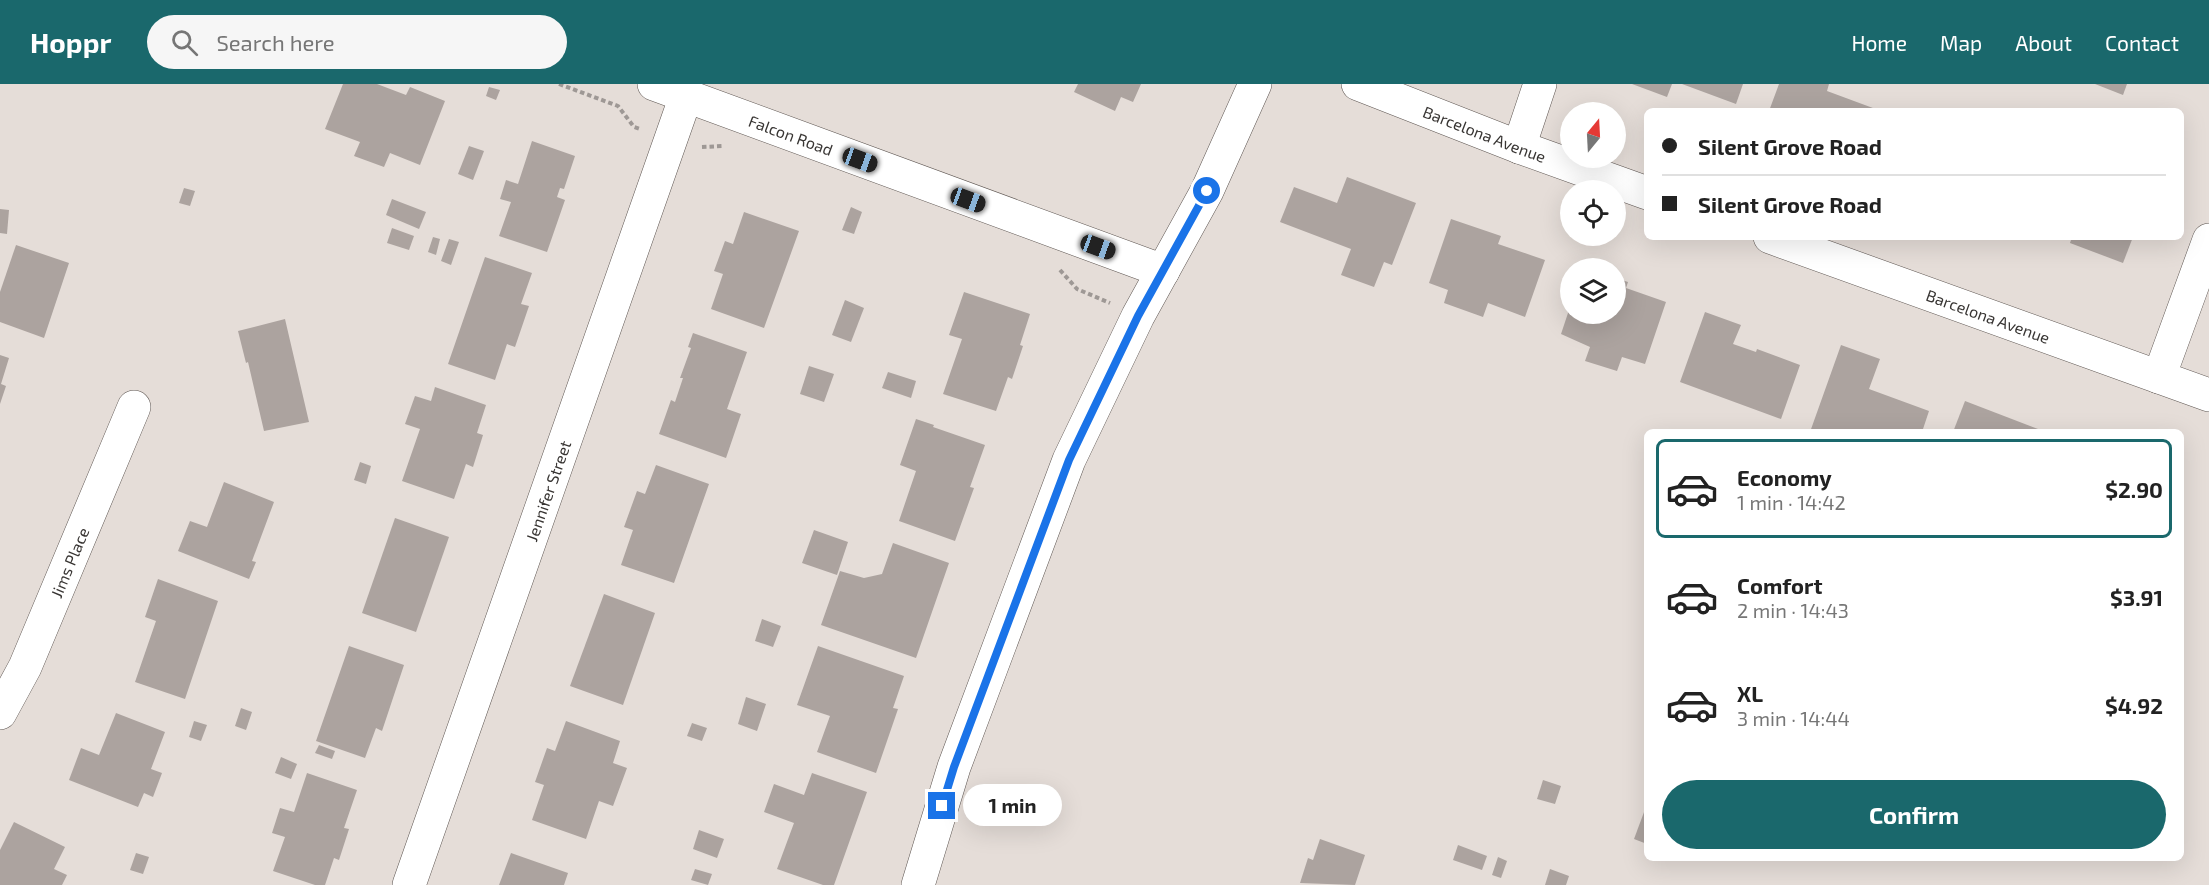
<!DOCTYPE html>
<html lang="en">
<head>
<meta charset="utf-8">
<style>
	body { margin:0; font-family:"Exo 2",sans-serif; background:#f6f6f6; color:#222; height:100vh; display:flex; flex-direction:column; font-size:22px; white-space:nowrap }
	* { box-sizing:border-box; margin:0 }
	p { font-size:20px; color:#767676 }
	.icon { flex:none; width:33px; height:33px; fill:none; stroke:currentColor; stroke-width:2; stroke-linecap:round; stroke-linejoin:round }
	.map { position:relative; flex:1; overflow:hidden }
	.drawer { position:absolute; left:1644px; top:345px; width:540px; height:432px; display:flex; flex-direction:column; background:#fff; border-radius:9px; box-shadow:0 6px 24px #0002 }
	.drawer>* { flex:none }
	.hud { position:absolute; left:1644px; top:24px; width:540px; height:132px; border-radius:9px; box-shadow:0 6px 24px #0002; display:grid; align-content:center; height:132px; padding:0 18px; background:#fff }
	.needle { width:39px; rotate:18deg }
	.tools { position:absolute; left:1560px; top:18px; display:grid; gap:12px }
	.tools a { display:grid; place-items:center; width:66px; height:66px; border-radius:50%; background:#fff; box-shadow:0 6px 24px #0002; font-size:30px }
	.end { position:absolute; width:27px; height:27px; margin:-14px; border:8px solid #1a73e8; background:#fff; box-shadow:0 0 0 3px #fff }
	.from { border-radius:50% }
	.bubble { position:absolute; height:42px; border-radius:21px; background:#fff; box-shadow:0 6px 24px #0002; font-size:20px; font-weight:700; line-height:42px; text-align:center }
	.car { position:absolute; width:18px; height:36px; margin:-18px -9px; border-radius:8px; box-shadow:0 0 4px 2px #0007; background:linear-gradient(#222 24%,#8ab4d8 0 40%,#222 0 76%,#8ab4d8 0 86%,#222 0) }
	.hud b { display:flex; align-items:center; gap:21px; height:57px; font-size:22px }
	.hud b+b { border-top:2px solid #e0e0e0 }
	.hud i { width:15px; height:15px; background:#222 }
	ul { padding:10px 0 0; list-style:none }
	li { display:flex; align-items:center; gap:18px; height:99px; margin:0 12px 9px; padding:0 6px; border:3px solid transparent; border-radius:9px }
	li div { flex:1 }
	li b { display:block; font-size:22px }
	li em { font-style:normal; font-weight:700 }
	li.active { border-color:#1a686c }
	li>.icon { width:54px; height:54px; stroke-width:1.5 }
	.action { display:flex; gap:12px; margin-top:auto; padding:12px 18px }
	.action a { flex:1; height:69px; border-radius:36px; background:#1a686c; color:#fff; font-size:24px; font-weight:700; line-height:69px; text-align:center }
	header { display:flex; align-items:center; gap:36px; box-sizing:border-box; height:84px; padding:0 30px; background:#1a686c; color:#fff }
	header strong { font-size:28px }
	nav { display:flex; gap:33px; margin-inline-start:auto; font-size:21px }
	.search { width:420px; height:54px; background:#f6f6f6; display:flex; align-items:center; gap:15px; box-sizing:border-box; padding:0 21px; border-radius:33px; color:#767676; font-size:22px }
	.map>svg:first-child { display:block }
</style>
</head>
<body>
<header>
<strong>Hoppr</strong>
<div class="search"><svg class="icon" aria-label="search" viewBox="0 0 24 24"><circle cx="10" cy="10" r="6"/><path d="M15 15l6 6"/></svg>Search here</div>
<nav><a>Home</a><a>Map</a><a>About</a><a>Contact</a></nav>
</header>
<div class="map">
<svg width="2209" height="801" viewBox="0 0 2209 801">
	<rect width="100%" height="100%" fill="#e5ddd8"/>
	<g fill="#aca39f">
		<path d="M343 0H377L406 11 410 3 445 17 420 81 390 69 384 83 354 72 360 58 325 45Z"/>
		<path d="M1078 0H1141L1133 18 1121 13 1115 27 1074 8Z"/>
		<path d="M1632 0H1672L1667 13Z"/>
		<path d="M1682 0H1743L1736 20Z"/>
		<path d="M1779 0H1829L1827 7 1881 27H1769Z"/>
		<path d="M2095 0H2127L2123 11Z"/>
		<path d="M489 3 500 6 496 16 486 12Z"/>
		<path d="M532 57 575 72 564 105 560 104 557 113 565 116 547 168 499 152 511 118 500 115 506 96 518 100Z"/>
		<path d="M469 62 484 67 473 96 458 90Z"/>
		<path d="M1347 93 1416 119 1392 181 1384 178 1374 203 1341 191 1351 165 1280 138 1294 103 1337 119Z"/>
		<path d="M184 104 195 107 190 122 179 119Z"/>
		<path d="M392 115 426 128 419 145 386 131Z"/>
		<path d="M851 123 862 128 854 150 842 146Z"/>
		<path d="M0 125 9 126 7 150 0 149Z"/>
		<path d="M744 128 799 147 764 244 711 225 723 190 714 187 725 157 733 160Z"/>
		<path d="M1451 135 1501 152 1498 160 1545 176 1525 233 1488 219 1483 233 1444 219 1448 206 1429 199Z"/>
		<path d="M392 144 414 152 409 166 387 159Z"/>
		<path d="M433 153 440 155 436 171 428 168Z"/>
		<path d="M2072 153H2133L2123 179 2070 159Z"/>
		<path d="M449 155 459 158 451 181 441 177Z"/>
		<path d="M16 161 69 179 44 254 0 238V208Z"/>
		<path d="M485 173 532 189 521 220 529 222 515 263 507 260 495 296 448 280Z"/>
		<path d="M1616 194 1628 198 1626 204 1666 218 1645 280 1622 273 1617 287 1585 277 1590 263 1561 250 1570 223V230H1616Z"/>
		<path d="M964 208 1030 230 1020 261 1023 262 1012 295 1008 293 996 327 943 310 962 255 949 251Z"/>
		<path d="M845 216 864 224 851 258 832 251Z"/>
		<path d="M1705 228 1741 241 1733 260 1756 268 1757 265 1800 281 1781 335 1680 298Z"/>
		<path d="M285 235 309 338 264 347 248 278 246 279 238 247Z"/>
		<path d="M693 249 747 268 727 325 741 330 726 374 659 350 671 316 675 318 683 294H680L691 264 688 263Z"/>
		<path d="M1841 261 1880 275 1869 305 1929 327 1922 348H1810Z"/>
		<path d="M0 271 9 274 1 300 6 302 0 320Z"/>
		<path d="M809 282 834 290 824 318 800 310Z"/>
		<path d="M888 288 916 297 911 314 882 304Z"/>
		<path d="M435 303 486 321 477 349 483 351 473 383 466 380 454 415 402 397 420 345 405 340 415 312 431 317Z"/>
		<path d="M1965 317 2046 348H1953Z"/>
		<path d="M916 335 934 341 933 343 985 361 970 403 974 404 955 457 899 437 916 387 900 381Z"/>
		<path d="M360 378 371 382 366 400 354 396Z"/>
		<path d="M656 381 709 400 674 499 621 481 633 446 624 443 637 407 645 410Z"/>
		<path d="M224 398 274 418 252 477 256 478 249 495 178 467 190 437 207 443Z"/>
		<path d="M395 434 449 453 416 548 362 529Z"/>
		<path d="M814 446 848 458 837 491 802 479Z"/>
		<path d="M893 459 949 479 916 574 821 541 840 487 864 494 882 490Z"/>
		<path d="M158 495 218 517 185 615 135 598 156 537 145 533Z"/>
		<path d="M604 510 655 529 623 621 570 602Z"/>
		<path d="M762 535 781 542 773 563 755 557Z"/>
		<path d="M349 562 404 581 382 647 376 644 365 674 316 657Z"/>
		<path d="M818 562 904 592 893 624 898 625 876 689 817 668 830 632 797 621Z"/>
		<path d="M746 613 766 620 757 647 738 640Z"/>
		<path d="M241 624 252 628 246 646 235 642Z"/>
		<path d="M116 629 165 648 151 685 162 689 153 713 144 709 138 723 69 696 81 664 99 671Z"/>
		<path d="M194 637 207 641 201 657 189 653Z"/>
		<path d="M566 637 620 657 613 679 627 684 613 722 599 717 586 755 532 736 544 701 535 698 547 664 555 667Z"/>
		<path d="M692 639 707 644 702 657 687 652Z"/>
		<path d="M319 661 335 667 332 675 315 669Z"/>
		<path d="M281 673 297 680 291 695 275 689Z"/>
		<path d="M307 689 357 706 344 744 349 745 339 776 334 774 325 801H315L273 787 285 753 272 749 280 724 294 728Z"/>
		<path d="M812 689 867 708 834 801H823L777 785 794 739 764 728 774 700 804 711Z"/>
		<path d="M1543 696 1561 702 1555 720 1537 715Z"/>
		<path d="M1647 720V760L1634 755Z"/>
		<path d="M14 738 65 763 54 785 67 791 62 801H0V766Z"/>
		<path d="M699 746 724 755 717 774 693 765Z"/>
		<path d="M1320 755 1365 771 1355 801 1300 799 1308 774 1313 776Z"/>
		<path d="M1458 761 1487 772 1482 786 1453 776Z"/>
		<path d="M136 769 149 773 143 790 130 786Z"/>
		<path d="M511 769 568 789 564 801H499Z"/>
		<path d="M1498 773 1507 777 1501 794 1492 791Z"/>
		<path d="M695 785 712 790 708 801 691 796Z"/>
		<path d="M1550 785 1569 792 1566 801H1545Z"/>
	</g>
	<g fill="none" stroke-linecap="round" stroke-linejoin="round">
		<defs>
			<g id="minor">
				<path id="s1" d="M654 0 1163 187"/>
				<path id="s2" d="M1358 0 1519 63 1647 109"/>
				<path d="M1519 63 1540 0"/>
				<path id="s3" d="M1770 153 2209 311"/>
				<path d="M2159 293 2209 156"/>
				<path id="s4" d="M0 629 25 583 134 323"/>
				<path id="s5" d="M409 801 686 12"/>
				<path d="M918 801 954 683 1069 376 1138 232 1207 107 1255 0"/>
			</g>
		</defs>
		<use href="#minor" stroke="#5f5753" stroke-width="34"/>
		<g stroke="#9e9895" stroke-width="4" stroke-dasharray="4.5 3" stroke-linecap="butt">
			<path d="M559 0 618 22 634 43 640 45"/>
			<path d="M702 63 724 62"/>
			<path d="M1060 186 1077 205 1110 219"/>
		</g>
		<use href="#minor" stroke="#fff" stroke-width="33"/>
	</g>
	<g fill="none" stroke-linecap="round" stroke-linejoin="round">
		<path stroke="#1a73e8" stroke-width="8" d="M942 722 954 683 1069 376 1138 232 1207 107"/>
	</g>
	<g text-anchor="middle" dominant-baseline="central" stroke-width="6" stroke-linejoin="round" paint-order="stroke">
		<g font-size="16" fill="#383533" stroke="#f3eae5">
			<text stroke="none"><textPath href="#s2" startOffset="136">Barcelona Avenue</textPath></text>
			<text stroke="none"><textPath href="#s1" startOffset="146">Falcon Road</textPath></text>
			<text stroke="none"><textPath href="#s3" startOffset="232">Barcelona Avenue</textPath></text>
			<text stroke="none"><textPath href="#s5" startOffset="418">Jennifer Street</textPath></text>
			<text stroke="none"><textPath href="#s4" startOffset="166">Jims Place</textPath></text>
		</g>
	</g>
</svg>
<div class="tools">
<a><svg class="needle" viewBox="-14 -14 28 28"><path d="M0-13l5 13h-10z" fill="#e53935"/><path d="M0 13l5-13h-10z" fill="#767676"/></svg></a>
<a><svg class="icon" aria-label="locate" viewBox="0 0 24 24"><circle cx="12" cy="12" r="6"/><path d="M12 2v4M12 18v4M2 12h4M18 12h4"/></svg></a>
<a><svg class="icon" aria-label="layers" viewBox="0 0 24 24"><path d="M12 4l9 5-9 5-9-5zM3 14l9 5 9-5"/></svg></a>
</div>
<i class="end from" style="left:1207px;top:107px"></i>
<i class="end" style="left:942px;top:722px"></i>
<div class="bubble" style="left:963px;top:700px;width:99px">1 min</div>
<i class="car" style="left:860px;top:76px;rotate:110deg"></i>
<i class="car" style="left:968px;top:116px;rotate:110deg"></i>
<i class="car" style="left:1098px;top:163px;rotate:110deg"></i>
<div class="hud">
<b><i class="from"></i>Silent Grove Road</b>
<b><i></i>Silent Grove Road</b>
</div>
<section class="drawer">
<ul>
<li class="active"><svg class="icon" aria-label="car" viewBox="0 0 24 24"><path d="M5 17H2v-5l4-1 3-4h7l3 4 3 1v5h-3M9 17h6M6 11h13"/><circle cx="7" cy="17" r="2"/><circle cx="17" cy="17" r="2"/></svg><div><b>Economy</b><p>1 min · 14:42</p></div><em>$2.90</em></li>
<li><svg class="icon" aria-label="car" viewBox="0 0 24 24"><path d="M5 17H2v-5l4-1 3-4h7l3 4 3 1v5h-3M9 17h6M6 11h13"/><circle cx="7" cy="17" r="2"/><circle cx="17" cy="17" r="2"/></svg><div><b>Comfort</b><p>2 min · 14:43</p></div><em>$3.91</em></li>
<li><svg class="icon" aria-label="car" viewBox="0 0 24 24"><path d="M5 17H2v-5l4-1 3-4h7l3 4 3 1v5h-3M9 17h6M6 11h13"/><circle cx="7" cy="17" r="2"/><circle cx="17" cy="17" r="2"/></svg><div><b>XL</b><p>3 min · 14:44</p></div><em>$4.92</em></li>
</ul>
<div class="action"><a>Confirm</a></div>
</section>
</div>
</body>
</html>
